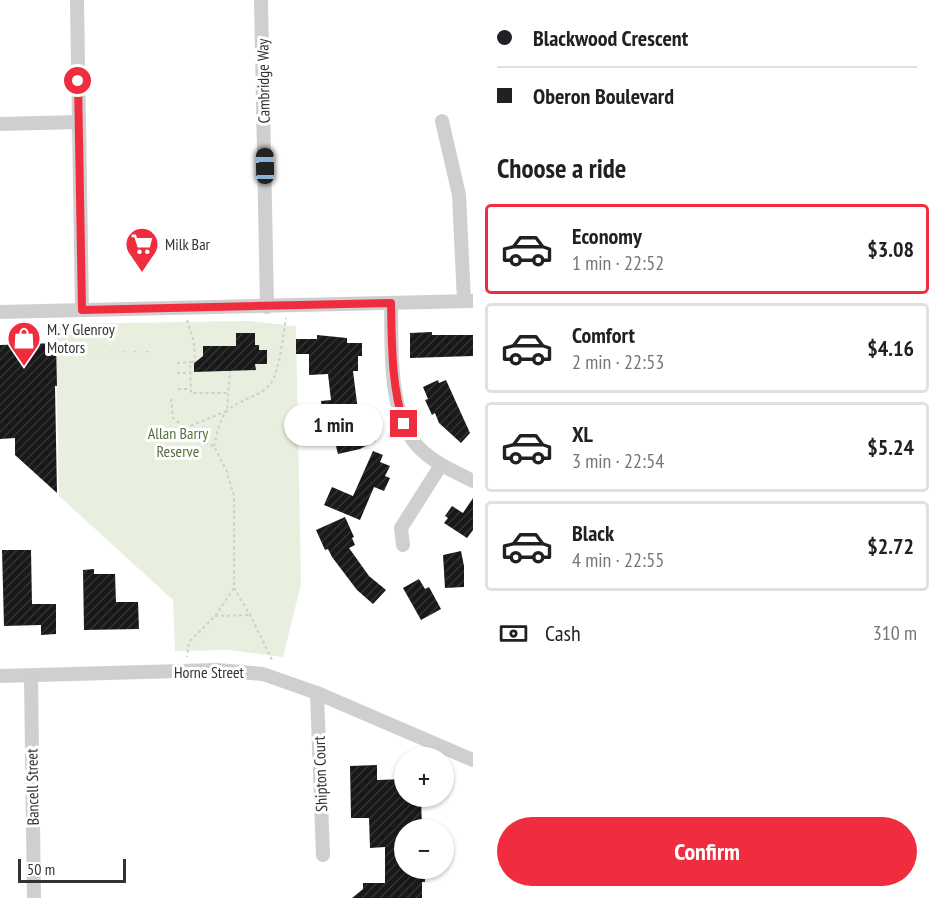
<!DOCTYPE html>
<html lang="en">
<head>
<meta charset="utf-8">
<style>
	body { margin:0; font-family:"PT Sans Narrow",sans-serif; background:#f6f6f6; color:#202124; height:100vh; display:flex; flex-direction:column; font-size:22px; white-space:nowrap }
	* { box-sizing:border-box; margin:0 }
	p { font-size:20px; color:#757577 }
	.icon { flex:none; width:33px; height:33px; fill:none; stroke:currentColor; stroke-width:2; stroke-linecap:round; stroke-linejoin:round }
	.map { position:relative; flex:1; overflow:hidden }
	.sheet { display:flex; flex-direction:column; background:#fff; width:468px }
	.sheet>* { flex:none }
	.top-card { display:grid; align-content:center; height:132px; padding:0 24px; background:#fff }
	.tools { position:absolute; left:394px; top:747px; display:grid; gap:12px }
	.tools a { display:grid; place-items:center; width:60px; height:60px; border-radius:50%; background:#fff; box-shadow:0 2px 4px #0004; font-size:30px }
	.scale { position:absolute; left:18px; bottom:15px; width:108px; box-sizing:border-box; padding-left:6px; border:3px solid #323232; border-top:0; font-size:16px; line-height:21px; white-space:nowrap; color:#323232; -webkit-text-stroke:4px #fff; paint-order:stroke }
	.end { position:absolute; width:27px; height:27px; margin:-14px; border:8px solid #ef2d3f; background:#fff; box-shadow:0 0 0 3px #fff }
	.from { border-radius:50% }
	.bubble { position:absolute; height:42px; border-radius:21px; background:#fff; box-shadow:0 2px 4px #0004; font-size:20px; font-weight:600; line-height:42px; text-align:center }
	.car { position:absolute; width:18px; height:36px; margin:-18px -9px; border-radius:8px; box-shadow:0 0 4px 2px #0007; background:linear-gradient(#222 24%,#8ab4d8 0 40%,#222 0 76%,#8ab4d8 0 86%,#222 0) }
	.top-card b { display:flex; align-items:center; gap:21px; height:57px; font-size:22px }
	.top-card b+b { border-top:2px solid #e0e0e0 }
	.top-card i { width:15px; height:15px; background:#202124 }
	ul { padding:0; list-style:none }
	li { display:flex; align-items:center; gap:18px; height:90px; margin:0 12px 9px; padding:0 12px; border:3px solid #e0e0e0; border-radius:6px }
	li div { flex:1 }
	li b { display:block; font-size:22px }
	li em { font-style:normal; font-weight:600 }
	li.active { border-color:#ef2d3f }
	li>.icon { width:54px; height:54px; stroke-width:1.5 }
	h2 { padding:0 24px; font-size:27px; line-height:72px }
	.pay { display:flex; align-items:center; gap:15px; height:66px; padding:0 24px; font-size:22px }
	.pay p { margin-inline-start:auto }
	.cta { display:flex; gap:12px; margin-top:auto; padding:12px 24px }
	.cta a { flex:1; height:69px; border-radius:36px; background:#ef2d3f; color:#fff; font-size:24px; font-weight:600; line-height:69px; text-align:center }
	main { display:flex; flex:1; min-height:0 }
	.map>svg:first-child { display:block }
</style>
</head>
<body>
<main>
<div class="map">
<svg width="473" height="898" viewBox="0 0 473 898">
	<defs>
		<pattern id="garden-dots" width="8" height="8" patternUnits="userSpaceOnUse" patternTransform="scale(1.5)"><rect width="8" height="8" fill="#e8efdf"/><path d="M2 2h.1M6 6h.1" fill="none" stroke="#c7cdc0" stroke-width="1.8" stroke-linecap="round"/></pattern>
		<pattern id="building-hatch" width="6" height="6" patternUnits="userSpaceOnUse" patternTransform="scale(1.5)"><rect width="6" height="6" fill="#191919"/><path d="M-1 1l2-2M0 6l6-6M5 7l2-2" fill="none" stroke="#323232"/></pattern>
	</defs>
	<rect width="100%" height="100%" fill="#fff"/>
	<path fill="#e8efdf" d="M248 321 296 326 301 584 283 657 228 650 175 651 173 600 59 496 55 324Z"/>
	<path fill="url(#garden-dots)" d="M156 351V355L78 356V352Z"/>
	<g fill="url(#building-hatch)">
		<path d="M432 332V335H473V356L410 358V333Z"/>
		<path d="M236 333H255V345H259V350H267V364H255L256 370 194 372V363L203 356V346H236Z"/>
		<path d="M317 335 347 338V343H362V356H358V371H353L360 427 367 424 376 441 360 449 338 454 329 419 323 420 321 401 331 400 328 374 309 375V354H296V339H317Z"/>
		<path d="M56 343 57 386H55L57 493 15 455V438L0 439V345Z"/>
		<path d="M438 380 439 383 446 380 470 433 461 443 439 423 435 413 432 415 425 400 428 399 423 387Z"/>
		<path d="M373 451 383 455 380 462 390 466 385 476 390 478 384 491 374 487 360 520 324 505 332 487 353 496Z"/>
		<path d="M473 498V530L467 538 444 523 448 518 445 516 452 506 463 513Z"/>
		<path d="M345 517 354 537 352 538 355 545 349 548 369 576 386 590 373 604 357 590 332 557 328 549 325 550 316 530Z"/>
		<path d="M2 550H31L32 604H56V634L41 635V625L4 626Z"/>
		<path d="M461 551 464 566V587L445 588 443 555Z"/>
		<path d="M94 569V574H115L116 602H138L139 629 84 630 83 570Z"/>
		<path d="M419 579 425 589 429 587 441 609 421 620 403 588Z"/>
		<path d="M377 765V780L405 779V796H421L422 830H405V868H425V882H422V898H352L363 889V883H385V847L370 848 369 818H351L350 766Z"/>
	</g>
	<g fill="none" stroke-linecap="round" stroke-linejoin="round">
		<g stroke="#cfcfcf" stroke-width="2" stroke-dasharray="3 3" stroke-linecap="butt">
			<path d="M187 320 194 342 195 359 190 367 191 393H228"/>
			<path d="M177 363 192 362"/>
			<path d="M177 373H190"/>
			<path d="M178 389H190"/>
			<path d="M171 399 173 418 203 443 214 446 227 472 234 496V588L215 616 189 642 187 657"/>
			<path d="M185 428 227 411 230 371"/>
			<path d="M214 446C217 435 219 419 227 411 239 399 261 397 271 383 280 370 283 334 286 318"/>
			<path d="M234 588 250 615 273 662"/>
			<path d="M215 616 250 615"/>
		</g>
		<g stroke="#cfcfcf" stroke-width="14">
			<path d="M77 0 82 310"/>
			<path d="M261 0 267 307"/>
			<path d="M442 121 459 195 464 301"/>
			<path d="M0 124 79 122"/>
			<path d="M391 303C392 344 388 405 412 439 426 460 452 470 473 481"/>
			<path d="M0 312 473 301"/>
			<path d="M403 545 401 528 441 465"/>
			<path d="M0 676 217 670 263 674 317 693 473 760"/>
			<path d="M31 677 34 898"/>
			<path d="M317 693 323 855"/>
		</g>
	</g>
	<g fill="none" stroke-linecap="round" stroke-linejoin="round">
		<path stroke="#ef2d3f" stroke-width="8" d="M78 81 82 310 391 303C392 343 391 385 404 424"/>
	</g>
	<defs>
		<symbol id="supermarket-pin" viewBox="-11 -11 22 30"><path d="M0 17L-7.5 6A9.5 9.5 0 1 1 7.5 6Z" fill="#ef2d3f" stroke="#fff"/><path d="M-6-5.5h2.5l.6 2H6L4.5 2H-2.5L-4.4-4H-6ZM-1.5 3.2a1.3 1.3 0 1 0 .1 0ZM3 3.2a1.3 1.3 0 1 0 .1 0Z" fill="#fff"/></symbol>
		<symbol id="shop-pin" viewBox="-11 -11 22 30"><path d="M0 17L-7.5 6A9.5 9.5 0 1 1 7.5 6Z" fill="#ef2d3f" stroke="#fff"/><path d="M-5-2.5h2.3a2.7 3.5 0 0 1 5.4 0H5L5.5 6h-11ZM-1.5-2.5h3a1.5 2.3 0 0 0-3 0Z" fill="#fff"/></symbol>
	</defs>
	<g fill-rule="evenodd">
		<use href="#supermarket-pin" x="123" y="225" width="38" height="52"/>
		<use href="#shop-pin" x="5" y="319" width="38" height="52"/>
	</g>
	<g text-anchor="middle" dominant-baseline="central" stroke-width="6" stroke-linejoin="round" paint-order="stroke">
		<g font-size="16" fill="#323232" stroke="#fff">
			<text transform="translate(263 81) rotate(-91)">Cambridge Way</text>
			<text x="209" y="672">Horne Street</text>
			<text transform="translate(320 774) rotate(-92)">Shipton Court</text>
			<text transform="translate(32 787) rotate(-91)">Bancell Street</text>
		</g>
		<g font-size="16" fill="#323232" stroke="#fff" text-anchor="start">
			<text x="165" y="244">Milk Bar</text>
			<text x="47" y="329">M. Y Glenroy<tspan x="47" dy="18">Motors</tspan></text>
		</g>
		<g font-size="16" fill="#56713b" stroke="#fff">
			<text x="178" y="433">Allan Barry<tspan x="178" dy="18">Reserve</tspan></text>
		</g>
	</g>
</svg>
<div class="tools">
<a>+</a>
<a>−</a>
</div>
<div class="scale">50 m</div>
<i class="end from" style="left:78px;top:81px"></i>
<i class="end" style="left:404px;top:424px"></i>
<div class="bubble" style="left:284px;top:404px;width:99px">1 min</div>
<i class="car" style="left:265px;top:166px;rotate:359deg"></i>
</div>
<section class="sheet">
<div class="top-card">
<b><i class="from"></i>Blackwood Crescent</b>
<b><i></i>Oberon Boulevard</b>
</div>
<h2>Choose a ride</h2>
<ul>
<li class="active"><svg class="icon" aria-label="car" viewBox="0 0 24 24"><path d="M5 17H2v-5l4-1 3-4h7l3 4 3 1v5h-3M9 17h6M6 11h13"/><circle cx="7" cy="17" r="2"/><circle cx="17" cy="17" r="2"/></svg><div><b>Economy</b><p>1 min · 22:52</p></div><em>$3.08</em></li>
<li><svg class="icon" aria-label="car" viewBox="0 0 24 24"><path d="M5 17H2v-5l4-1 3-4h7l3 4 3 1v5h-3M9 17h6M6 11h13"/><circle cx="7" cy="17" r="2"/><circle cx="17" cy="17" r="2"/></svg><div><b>Comfort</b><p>2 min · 22:53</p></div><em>$4.16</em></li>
<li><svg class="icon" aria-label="car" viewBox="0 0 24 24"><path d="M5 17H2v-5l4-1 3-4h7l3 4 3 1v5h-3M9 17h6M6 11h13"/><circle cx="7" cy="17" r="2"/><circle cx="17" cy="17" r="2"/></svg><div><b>XL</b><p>3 min · 22:54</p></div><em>$5.24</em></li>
<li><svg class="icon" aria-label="car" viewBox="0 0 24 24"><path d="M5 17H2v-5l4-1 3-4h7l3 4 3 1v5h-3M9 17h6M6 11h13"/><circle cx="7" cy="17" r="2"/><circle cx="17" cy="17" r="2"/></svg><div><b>Black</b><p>4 min · 22:55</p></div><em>$2.72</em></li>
</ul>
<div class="pay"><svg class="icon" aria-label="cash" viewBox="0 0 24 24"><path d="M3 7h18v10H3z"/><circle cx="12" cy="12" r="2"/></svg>Cash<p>310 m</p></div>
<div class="cta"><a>Confirm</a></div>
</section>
</main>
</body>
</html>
